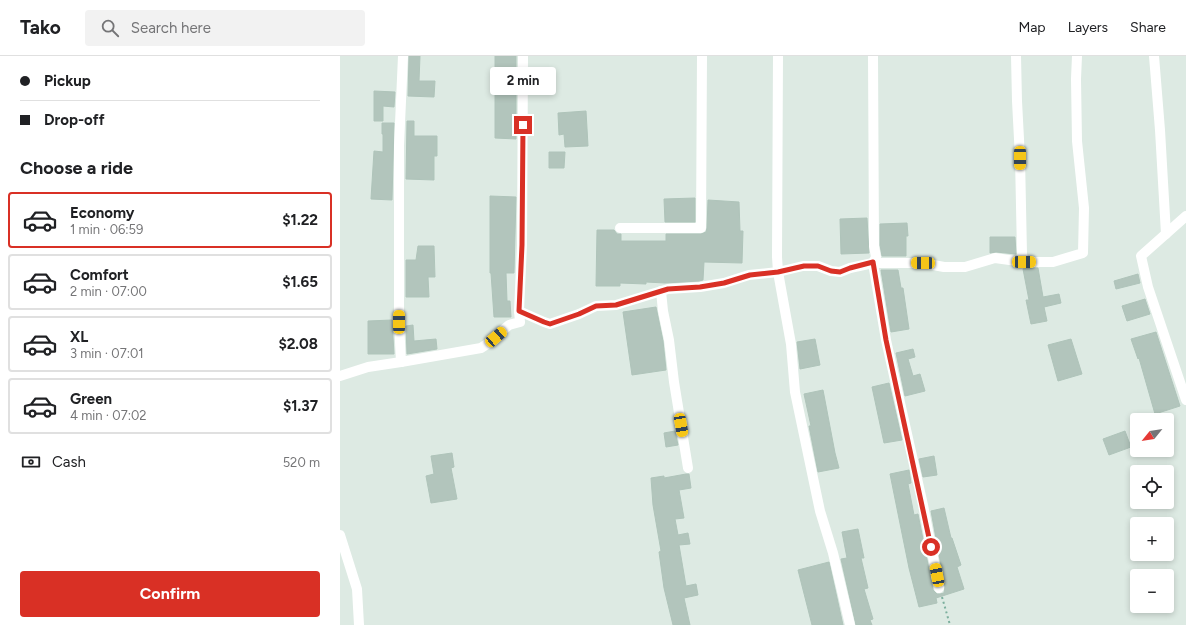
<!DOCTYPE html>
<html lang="en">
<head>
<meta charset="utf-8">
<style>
	body { margin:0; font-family:Figtree,sans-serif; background:#f2f2f2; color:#202124; height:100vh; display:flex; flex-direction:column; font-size:15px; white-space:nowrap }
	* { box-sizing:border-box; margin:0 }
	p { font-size:13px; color:#757577 }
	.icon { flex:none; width:22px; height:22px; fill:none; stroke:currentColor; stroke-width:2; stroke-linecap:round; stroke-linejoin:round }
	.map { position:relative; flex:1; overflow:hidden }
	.details { display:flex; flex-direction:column; background:#fff; width:340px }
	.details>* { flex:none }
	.hud { display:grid; align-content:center; height:88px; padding:0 20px; background:#fff }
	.needle { width:26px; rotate:240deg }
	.fabs { position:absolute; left:790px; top:357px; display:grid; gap:8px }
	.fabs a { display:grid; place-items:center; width:44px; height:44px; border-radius:4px; background:#fff; box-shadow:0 2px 6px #0003; font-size:20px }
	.end { position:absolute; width:18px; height:18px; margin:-9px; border:5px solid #d93025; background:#fff; box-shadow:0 0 0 2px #fff }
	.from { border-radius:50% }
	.bubble { position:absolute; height:28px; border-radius:4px; background:#fff; box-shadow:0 2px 6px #0003; font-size:13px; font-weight:700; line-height:28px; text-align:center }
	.car { position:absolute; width:12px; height:24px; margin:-12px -6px; border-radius:5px; box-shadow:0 0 3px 1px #0007; background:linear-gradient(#f5c518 24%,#345 0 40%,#f5c518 0 76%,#345 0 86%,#f5c518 0) }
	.hud b { display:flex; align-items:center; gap:14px; height:38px; font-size:15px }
	.hud b+b { border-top:1px solid #e0e0e0 }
	.hud i { width:10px; height:10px; background:#202124 }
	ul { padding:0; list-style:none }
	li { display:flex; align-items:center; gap:12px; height:56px; margin:0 8px 6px; padding:0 12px; border:2px solid #e0e0e0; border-radius:4px }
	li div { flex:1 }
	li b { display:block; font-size:15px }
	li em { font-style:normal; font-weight:700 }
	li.on { border-color:#d93025 }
	li>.icon { width:36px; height:36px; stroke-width:1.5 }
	h2 { padding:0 20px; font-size:18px; line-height:48px }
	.pay { display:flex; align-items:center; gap:10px; height:44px; padding:0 20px; font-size:15px }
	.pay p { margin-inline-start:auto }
	.action { display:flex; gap:8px; margin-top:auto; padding:8px 20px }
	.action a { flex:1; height:46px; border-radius:4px; background:#d93025; color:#fff; font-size:16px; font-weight:700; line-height:46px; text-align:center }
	header { display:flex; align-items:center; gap:24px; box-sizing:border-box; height:56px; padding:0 20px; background:#fff; border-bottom:1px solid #e0e0e0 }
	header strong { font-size:19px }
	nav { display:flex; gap:22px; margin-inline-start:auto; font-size:14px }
	.search { width:280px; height:36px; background:#f2f2f2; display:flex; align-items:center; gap:10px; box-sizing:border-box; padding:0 14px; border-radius:4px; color:#757577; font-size:15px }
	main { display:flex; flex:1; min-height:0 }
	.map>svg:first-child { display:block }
</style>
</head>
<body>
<header>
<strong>Tako</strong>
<div class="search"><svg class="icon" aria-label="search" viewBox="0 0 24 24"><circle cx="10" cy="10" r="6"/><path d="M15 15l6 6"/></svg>Search here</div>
<nav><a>Map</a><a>Layers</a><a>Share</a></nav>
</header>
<main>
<section class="details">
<div class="hud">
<b><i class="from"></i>Pickup</b>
<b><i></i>Drop-off</b>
</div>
<h2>Choose a ride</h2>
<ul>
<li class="on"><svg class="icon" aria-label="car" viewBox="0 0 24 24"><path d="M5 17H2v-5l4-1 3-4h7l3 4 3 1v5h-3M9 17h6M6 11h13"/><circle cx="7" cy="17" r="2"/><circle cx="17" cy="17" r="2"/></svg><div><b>Economy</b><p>1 min · 06:59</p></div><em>$1.22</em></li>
<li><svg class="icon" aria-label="car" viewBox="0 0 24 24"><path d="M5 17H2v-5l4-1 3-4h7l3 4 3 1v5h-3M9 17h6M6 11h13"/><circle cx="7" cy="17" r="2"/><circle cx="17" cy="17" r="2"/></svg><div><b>Comfort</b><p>2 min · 07:00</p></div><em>$1.65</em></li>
<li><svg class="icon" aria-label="car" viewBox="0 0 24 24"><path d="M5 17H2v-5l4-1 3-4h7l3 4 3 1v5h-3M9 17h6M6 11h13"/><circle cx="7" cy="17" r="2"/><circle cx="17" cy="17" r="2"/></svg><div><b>XL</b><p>3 min · 07:01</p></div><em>$2.08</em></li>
<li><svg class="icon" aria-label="car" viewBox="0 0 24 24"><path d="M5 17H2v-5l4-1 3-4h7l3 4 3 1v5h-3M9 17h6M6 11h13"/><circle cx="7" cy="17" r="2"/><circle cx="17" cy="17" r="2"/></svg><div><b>Green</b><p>4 min · 07:02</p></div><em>$1.37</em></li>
</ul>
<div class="pay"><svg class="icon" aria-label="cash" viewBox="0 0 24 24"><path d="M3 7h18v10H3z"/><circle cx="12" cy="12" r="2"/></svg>Cash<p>520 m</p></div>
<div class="action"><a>Confirm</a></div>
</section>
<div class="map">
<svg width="846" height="569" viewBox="0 0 846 569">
	<rect width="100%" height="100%" fill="#ddeae3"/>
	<g fill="#b2c5bc" stroke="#afc4ba">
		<path d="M69 0H80L79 25H95L94 41 68 40Z"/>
		<path d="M155 0H176V83L155 82Z"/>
		<path d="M34 35 55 36 54 51 43 50V65H34Z"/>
		<path d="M246 55 248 90 225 91 224 78 219 79 218 57Z"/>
		<path d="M67 65H74V80H97V100H94V124L66 123Z"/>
		<path d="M42 67H54L52 144 31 143 34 95 43 96V78H42Z"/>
		<path d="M209 96H225L224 112H209Z"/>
		<path d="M150 140 176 141 174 217H166L167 245H170L171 261H154L151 217H150Z"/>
		<path d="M355 142V166H325L324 143Z"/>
		<path d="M368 144 399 146 400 175H403L402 207 364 206 363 224 359 225 325 227 306 226V228L280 227V230H256L257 174H274L277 178H281V185H326V178H361L366 176 367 172Z"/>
		<path d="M527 162 529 197 501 198 500 163Z"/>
		<path d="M567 167 568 180H566V200H542L540 189V168Z"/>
		<path d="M650 181H675L676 198 656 196 650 197Z"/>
		<path d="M78 190H94L95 221H88L89 241H66V204H76Z"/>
		<path d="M698 212 703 241 719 238 721 247 704 251 707 265 691 268 686 244H689L683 213Z"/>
		<path d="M541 214H558L561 232H563L569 273 551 276Z"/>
		<path d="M798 218 800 227 776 233 774 225Z"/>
		<path d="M805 243 810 258 787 265 782 250Z"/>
		<path d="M316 251 323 285 326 314 292 319 283 256Z"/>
		<path d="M52 264 54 298H28V265Z"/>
		<path d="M73 269 74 285 96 283 97 293 67 298 66 270Z"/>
		<path d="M816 276 840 350 815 358 799 302 798 303 791 283Z"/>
		<path d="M475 283 480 309 460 313 457 286Z"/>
		<path d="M731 283 742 318 718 325 708 289Z"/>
		<path d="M573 293 575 301 568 303 573 320 580 318 585 335 565 340 556 297Z"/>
		<path d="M549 327 562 384 544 387 532 331Z"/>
		<path d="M483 334 495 397 499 412 478 416 469 370H471L464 338Z"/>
		<path d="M335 375 338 389 326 391 324 377Z"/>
		<path d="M785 375 791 391 769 399 763 383Z"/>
		<path d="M112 397 114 411 111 412 117 443 91 447 86 420 94 418 91 400Z"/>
		<path d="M594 400 597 419 583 421 579 403Z"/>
		<path d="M569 414 571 427 568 428 574 459 578 458 593 534 597 538H600L604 537 605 531 591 455 604 452 611 482H612L621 509 617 511 624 533 596 542 597 547 579 551 569 512 550 418Z"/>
		<path d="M346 418H349L351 432 339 434 344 462 335 463 338 479 348 477 350 488 339 489 346 530 356 528 358 539 344 542 350 569H333L324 532 319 496 321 495 313 449 311 422 324 420V422Z"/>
		<path d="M518 473 524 502H521L528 532 524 533 533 563 530 564 532 569H516L501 503 507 502 502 476Z"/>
		<path d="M489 506 503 569H472L458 514Z"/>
	</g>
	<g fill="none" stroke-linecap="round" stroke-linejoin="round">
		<path stroke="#7baf9d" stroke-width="2" stroke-dasharray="2 3" stroke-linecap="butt" d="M602 541 610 569"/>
		<g stroke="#fff" stroke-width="10">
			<path d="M183 0 182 189 179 255 204 266 210 268 239 258 256 250 276 249 328 233 360 231 384 227 409 219 438 216 463 210H478L491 215 500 216 510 212 533 207H583L604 211H625L655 202 684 206"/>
			<path d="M438 0 437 201 438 216 451 288 455 336 480 455 493 497 510 569"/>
			<path d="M533 0 534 190 536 201 533 207 546 284 583 449 599 532"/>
			<path d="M676 0 677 45 680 102 682 198 684 206H713L743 197 744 152 737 85 736 23 737 0"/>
			<path d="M814 0 820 74 826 178"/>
			<path d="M846 160 801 200 808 231 846 344"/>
			<path d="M280 172H361L362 0"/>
			<path d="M321 235 323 255 329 284 334 326 348 412"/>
			<path d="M61 306 141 292 147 288 169 269 180 266 179 255"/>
			<path d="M0 320 28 311 61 306 59 266V90L63 0"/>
			<path d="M0 479 17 533 19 569"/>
		</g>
	</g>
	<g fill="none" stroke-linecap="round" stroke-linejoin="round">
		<path stroke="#d93025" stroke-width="5" d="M183 69 182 189 179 255 204 266 210 268 239 258 256 250 276 249 328 233 360 231 384 227 410 219 438 216 464 210H478L491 215 500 216 510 212 533 206 546 284 591 491"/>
	</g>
</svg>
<div class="fabs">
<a><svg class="needle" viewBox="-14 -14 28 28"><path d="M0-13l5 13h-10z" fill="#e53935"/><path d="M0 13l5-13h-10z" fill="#757577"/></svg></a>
<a><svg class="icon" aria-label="locate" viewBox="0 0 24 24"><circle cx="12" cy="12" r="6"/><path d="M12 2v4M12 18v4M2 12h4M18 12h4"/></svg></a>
<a>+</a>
<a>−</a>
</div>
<i class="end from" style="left:591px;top:491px"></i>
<i class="end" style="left:183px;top:69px"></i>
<div class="bubble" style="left:150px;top:11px;width:66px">2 min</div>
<i class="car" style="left:680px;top:102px;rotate:180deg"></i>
<i class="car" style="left:684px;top:206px;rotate:90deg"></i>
<i class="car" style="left:583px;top:207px;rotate:271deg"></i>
<i class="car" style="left:59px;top:266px;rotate:0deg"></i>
<i class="car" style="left:156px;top:281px;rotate:49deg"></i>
<i class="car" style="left:341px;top:369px;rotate:170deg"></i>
<i class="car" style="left:597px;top:519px;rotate:349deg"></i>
</div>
</main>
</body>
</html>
